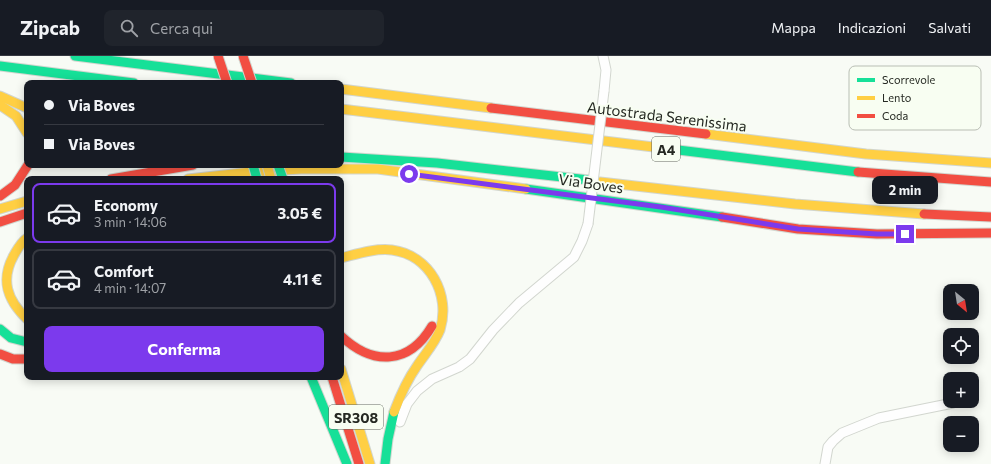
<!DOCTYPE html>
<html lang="it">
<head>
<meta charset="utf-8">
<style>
	body { margin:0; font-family:Commissioner,sans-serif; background:#20242c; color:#f1f3f6; height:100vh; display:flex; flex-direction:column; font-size:15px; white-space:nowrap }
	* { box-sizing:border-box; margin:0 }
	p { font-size:13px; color:#9ea1a6 }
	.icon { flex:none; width:22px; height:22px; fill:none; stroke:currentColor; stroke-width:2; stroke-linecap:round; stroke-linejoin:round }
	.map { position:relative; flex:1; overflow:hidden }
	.details { position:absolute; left:24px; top:120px; width:320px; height:204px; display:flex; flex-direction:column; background:#171b24; border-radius:8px; box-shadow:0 2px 10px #0003 }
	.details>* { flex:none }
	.top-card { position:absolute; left:24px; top:24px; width:320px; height:88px; border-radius:8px; box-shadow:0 2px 10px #0003; display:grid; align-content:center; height:88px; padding:0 20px; background:#171b24 }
	.needle { width:26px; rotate:150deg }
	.tools { position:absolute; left:943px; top:228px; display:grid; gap:8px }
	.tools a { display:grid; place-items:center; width:36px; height:36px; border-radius:8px; background:#171b24; box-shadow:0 2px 10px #0003; font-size:20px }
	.end { position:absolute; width:18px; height:18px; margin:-9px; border:5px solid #7c3aed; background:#fff; box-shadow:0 0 0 2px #fff }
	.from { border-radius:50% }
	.bubble { position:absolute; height:28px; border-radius:8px; background:#171b24; box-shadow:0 2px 10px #0003; font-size:13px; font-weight:700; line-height:28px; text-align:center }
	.top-card b { display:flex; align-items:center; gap:14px; height:38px; font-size:15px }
	.top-card b+b { border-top:1px solid #363941 }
	.top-card i { width:10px; height:10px; background:#f1f3f6 }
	ul { padding:7px 0 0; list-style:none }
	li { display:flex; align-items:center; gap:12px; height:60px; margin:0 8px 6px; padding:0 12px; border:2px solid #363941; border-radius:8px }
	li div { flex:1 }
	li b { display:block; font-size:15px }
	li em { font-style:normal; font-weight:700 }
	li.selected { border-color:#7c3aed }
	li>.icon { width:36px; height:36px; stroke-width:1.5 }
	.action { display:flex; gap:8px; margin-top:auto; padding:8px 20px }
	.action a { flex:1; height:46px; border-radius:8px; background:#7c3aed; color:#fff; font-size:16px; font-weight:700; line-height:46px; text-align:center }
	header { display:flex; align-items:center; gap:24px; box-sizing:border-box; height:56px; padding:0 20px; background:#171b24; border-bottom:1px solid #363941 }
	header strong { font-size:19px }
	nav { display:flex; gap:22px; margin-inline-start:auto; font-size:14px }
	.search { width:280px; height:36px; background:#20242c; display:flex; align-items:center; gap:10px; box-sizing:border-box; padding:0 14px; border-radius:8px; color:#9ea1a6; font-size:15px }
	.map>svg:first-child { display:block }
</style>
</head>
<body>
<header>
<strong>Zipcab</strong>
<div class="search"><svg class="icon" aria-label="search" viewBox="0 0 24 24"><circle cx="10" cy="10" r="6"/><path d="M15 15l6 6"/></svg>Cerca qui</div>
<nav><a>Mappa</a><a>Indicazioni</a><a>Salvati</a></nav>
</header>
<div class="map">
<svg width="991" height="408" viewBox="0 0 991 408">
	<rect width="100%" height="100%" fill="#f8fbf5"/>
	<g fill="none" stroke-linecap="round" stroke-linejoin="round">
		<defs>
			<g id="street">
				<path d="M603 0 606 14 604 35"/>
				<path d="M400 366 407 348 417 335 432 323 459 311 470 303 493 274 519 247 574 201 582 185 588 168"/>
				<path d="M825 408 828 391 833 385 842 377 879 362 953 347"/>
			</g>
			<g id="fast">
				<path d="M75 0 291 27"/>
				<path d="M0 10 134 27"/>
				<path d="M670 93 858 116"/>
				<path d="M341 101 437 107 589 124"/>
				<path d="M526 133 722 161"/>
				<path d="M0 273 11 282 27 286"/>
				<path d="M311 321 347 408"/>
				<path d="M385 408 388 383 394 356"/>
			</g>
			<g id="slow">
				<path d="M341 33 491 52"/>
				<path d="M0 40 27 52"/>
				<path d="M0 49 16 60 27 77"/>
				<path d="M341 53 670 93"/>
				<path d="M706 78 866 98 991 107"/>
				<path d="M188 123 251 116 301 113H378L526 133"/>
				<path d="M600 126 795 148 924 158"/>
				<path d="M0 153 27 145"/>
				<path d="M27 182C21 186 18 192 14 199 0 224 7 244 27 263"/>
				<path d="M341 202C357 198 375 192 392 194 430 199 451 239 440 274 435 287 425 298 417 310 407 324 400 340 394 356"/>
				<path d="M341 313 370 408"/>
			</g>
			<g id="jam">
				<path d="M491 52 706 78"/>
				<path d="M858 116 991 126"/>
				<path d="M111 123 193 109"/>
				<path d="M0 140 15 129 28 109"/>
				<path d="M924 158 991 161"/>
				<path d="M722 161 798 173 877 178 991 177"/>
				<path d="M0 166 27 157"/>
				<path d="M341 280C373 310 409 309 432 270"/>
				<path d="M0 298 13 303H27"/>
				<path d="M332 321 359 408"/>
			</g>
		</defs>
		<use href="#street" stroke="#d2d6cf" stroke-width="11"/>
		<use href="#fast" stroke="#d2d6cf" stroke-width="11"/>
		<use href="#slow" stroke="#d2d6cf" stroke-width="11"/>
		<use href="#jam" stroke="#d2d6cf" stroke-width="11"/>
		<use href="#street" stroke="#fefefe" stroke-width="9"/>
		<use href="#fast" stroke="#16e098" stroke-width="9"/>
		<use href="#slow" stroke="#ffcf43" stroke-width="9"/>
		<use href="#jam" stroke="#f24e42" stroke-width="9"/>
		<defs>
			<path id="street-bridge" d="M588 168 604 35"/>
			<g id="fast-bridge">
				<path d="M253 109 257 123"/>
				<path d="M278 109 283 123"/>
			</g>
			<path id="slow-bridge" d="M267 109 271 123"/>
			<g id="jam-bridge">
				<path d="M218 0 227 27"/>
				<path d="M243 0 252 27"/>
			</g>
		</defs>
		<use href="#street-bridge" stroke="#d2d6cf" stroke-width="11" stroke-linecap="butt"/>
		<use href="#fast-bridge" stroke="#d2d6cf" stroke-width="11" stroke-linecap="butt"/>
		<use href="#slow-bridge" stroke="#d2d6cf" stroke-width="11" stroke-linecap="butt"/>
		<use href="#jam-bridge" stroke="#d2d6cf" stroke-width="11" stroke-linecap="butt"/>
		<use href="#street-bridge" stroke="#fefefe" stroke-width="9"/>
		<use href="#fast-bridge" stroke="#16e098" stroke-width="9"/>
		<use href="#slow-bridge" stroke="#ffcf43" stroke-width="9"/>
		<use href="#jam-bridge" stroke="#f24e42" stroke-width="9"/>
	</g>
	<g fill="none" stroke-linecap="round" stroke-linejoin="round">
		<path stroke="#7c3aed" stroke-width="5" d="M409 118 661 151 798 173 877 178H905"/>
	</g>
	<g text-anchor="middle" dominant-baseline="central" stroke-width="4" stroke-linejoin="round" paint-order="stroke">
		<g fill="#f8fef2" stroke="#646960" stroke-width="1">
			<rect x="652" y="81" width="28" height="24" rx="3"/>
			<rect x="329" y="349" width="54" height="24" rx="3"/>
		</g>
		<g font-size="14" font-weight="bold" fill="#252922">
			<text x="666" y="93">A4</text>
			<text x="356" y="361">SR308</text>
		</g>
		<g font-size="15" fill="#252922" stroke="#f8fef2">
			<text transform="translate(667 60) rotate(7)">Autostrada Serenissima</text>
			<text transform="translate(591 127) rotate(8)">Via Boves</text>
		</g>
	</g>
	<rect x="849" y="10" width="132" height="64" rx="6" fill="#f8fef2" stroke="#b9beb4" stroke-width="1"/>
	<rect x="857" y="22" width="18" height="4" fill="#16e098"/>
	<rect x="857" y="40" width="18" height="4" fill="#ffcf43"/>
	<rect x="857" y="58" width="18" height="4" fill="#f24e42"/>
	<g font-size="11" fill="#252922">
		<text x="882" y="28">Scorrevole</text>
		<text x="882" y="46">Lento</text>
		<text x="882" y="64">Coda</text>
	</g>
</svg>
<div class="tools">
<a><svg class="needle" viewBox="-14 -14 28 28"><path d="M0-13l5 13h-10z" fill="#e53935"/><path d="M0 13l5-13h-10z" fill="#9ea1a6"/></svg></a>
<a><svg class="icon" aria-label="locate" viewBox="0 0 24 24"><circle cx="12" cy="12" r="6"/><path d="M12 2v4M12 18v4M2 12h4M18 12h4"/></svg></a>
<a>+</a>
<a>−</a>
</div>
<i class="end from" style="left:409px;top:118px"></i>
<i class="end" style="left:905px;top:178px"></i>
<div class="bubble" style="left:872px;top:120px;width:66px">2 min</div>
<div class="top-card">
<b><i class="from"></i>Via Boves</b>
<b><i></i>Via Boves</b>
</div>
<section class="details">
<ul>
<li class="selected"><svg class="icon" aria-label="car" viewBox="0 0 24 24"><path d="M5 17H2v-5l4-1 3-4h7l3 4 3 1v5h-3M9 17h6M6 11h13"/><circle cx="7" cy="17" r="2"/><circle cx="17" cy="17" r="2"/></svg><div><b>Economy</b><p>3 min · 14:06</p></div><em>3.05 €</em></li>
<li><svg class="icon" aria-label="car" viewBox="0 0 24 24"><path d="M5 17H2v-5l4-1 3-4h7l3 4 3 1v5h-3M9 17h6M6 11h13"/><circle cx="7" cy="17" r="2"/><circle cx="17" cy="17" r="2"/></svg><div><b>Comfort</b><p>4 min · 14:07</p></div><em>4.11 €</em></li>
</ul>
<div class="action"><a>Conferma</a></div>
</section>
</div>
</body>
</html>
